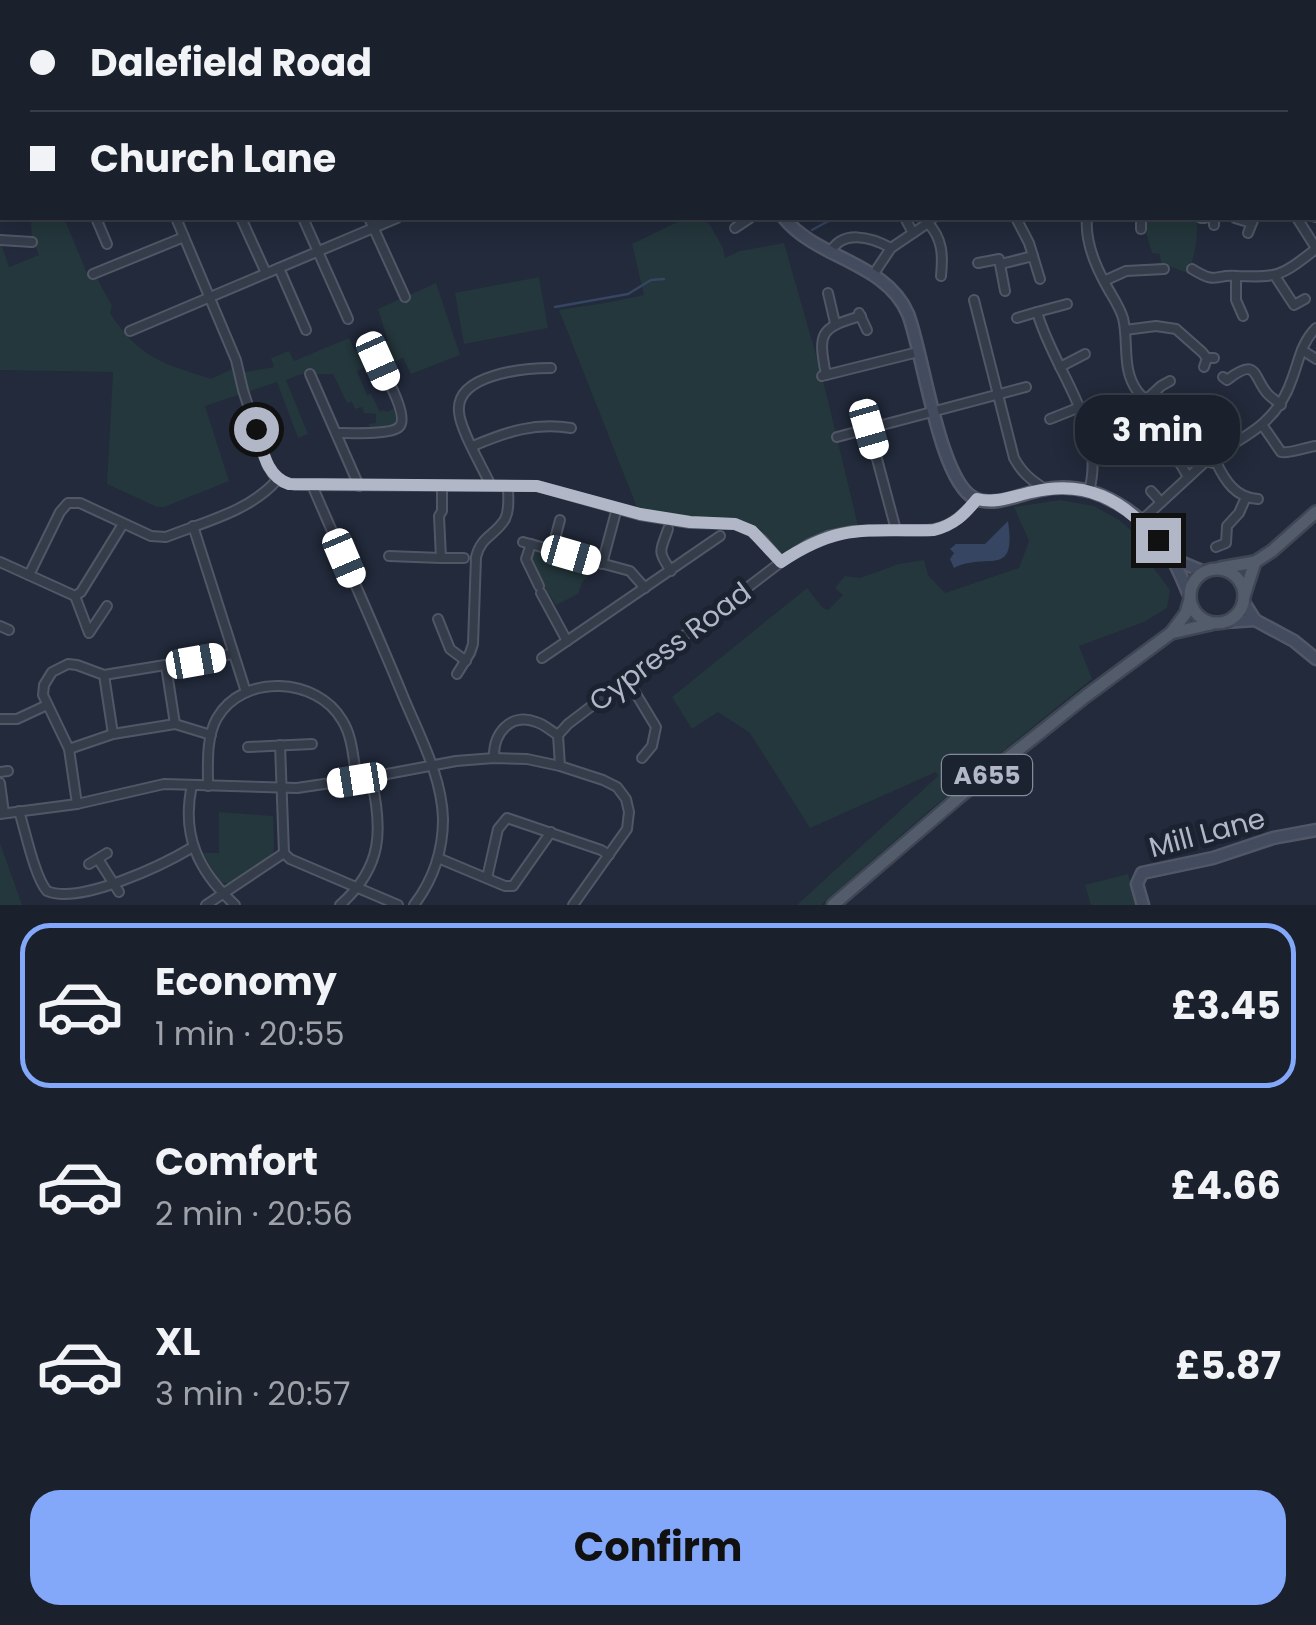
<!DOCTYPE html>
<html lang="en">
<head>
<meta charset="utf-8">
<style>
	body { margin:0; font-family:Poppins,sans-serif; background:#232834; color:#f1f3f6; height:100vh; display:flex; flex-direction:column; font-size:38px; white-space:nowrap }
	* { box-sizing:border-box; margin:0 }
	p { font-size:32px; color:#9fa3a9 }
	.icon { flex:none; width:55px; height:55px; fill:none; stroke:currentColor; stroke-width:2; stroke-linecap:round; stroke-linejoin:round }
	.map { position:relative; height:905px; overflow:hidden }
	.panel { display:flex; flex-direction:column; background:#1a202c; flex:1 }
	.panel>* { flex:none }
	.top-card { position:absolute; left:0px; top:0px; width:1318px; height:220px; box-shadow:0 5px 25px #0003,0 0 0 2px #383e48; display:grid; align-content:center; height:220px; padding:0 30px; background:#1a202c }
	.end { position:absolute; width:45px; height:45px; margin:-22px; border:12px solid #b1b7c7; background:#111; box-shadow:0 0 0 5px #111 }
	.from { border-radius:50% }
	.bubble { position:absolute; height:70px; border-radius:30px; background:#1a202c; box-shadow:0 5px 25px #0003,0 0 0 2px #383e48; font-size:32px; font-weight:700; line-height:70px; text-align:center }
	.car { position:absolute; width:30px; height:60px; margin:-30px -15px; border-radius:12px; box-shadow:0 0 8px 2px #0007; background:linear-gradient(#fff 24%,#345 0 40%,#fff 0 76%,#345 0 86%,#fff 0) }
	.top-card b { display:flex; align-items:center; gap:35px; height:95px; font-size:38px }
	.top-card b+b { border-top:2px solid #383e48 }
	.top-card i { width:25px; height:25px; background:#f1f3f6 }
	ul { padding:18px 0 0; list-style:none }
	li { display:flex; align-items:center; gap:30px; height:165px; margin:0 20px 15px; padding:0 10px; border:5px solid transparent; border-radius:30px }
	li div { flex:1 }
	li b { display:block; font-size:38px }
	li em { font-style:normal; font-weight:700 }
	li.on { border-color:#83a8f9 }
	li>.icon { width:90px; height:90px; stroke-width:1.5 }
	.button { display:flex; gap:20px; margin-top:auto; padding:20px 30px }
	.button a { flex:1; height:115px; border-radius:30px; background:#83a8f9; color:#111; font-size:40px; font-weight:700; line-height:115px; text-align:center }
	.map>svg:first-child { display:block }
</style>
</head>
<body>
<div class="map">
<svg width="1316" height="905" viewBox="0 0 1316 905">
	<rect width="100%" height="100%" fill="#222a3b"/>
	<g fill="#24373c">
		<path d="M31 218H64L87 273 93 271 112 306 110 313C139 358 162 363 211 379L238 366 240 373 274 367 271 358 289 351 294 361 349 338 355 351 388 341 378 309 436 283 460 355 411 374 403 358 390 364 378 361 357 371 367 395 371 394 380 412 383 410 387 412 399 405 400 427 369 432V424L376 423V414L364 413 362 407 355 409 352 402 347 403 333 374H302L286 380 308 434 298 438 277 382 205 406 229 481 164 507H157L107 484 113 372 0 370V240L9 267 39 255 34 243 32 242Z"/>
		<path d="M686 218H706L723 248 725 258 740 251 784 243 822 376 859 530 829 536 781 562 762 540 735 524 640 515 559 310 605 303 644 295 632 244Z"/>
		<path d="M1147 218H1196C1199 231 1195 261 1187 273L1161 263 1160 254 1152 253 1146 232Z"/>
		<path d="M539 277 548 328 464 344 455 293Z"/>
		<path d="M1060 500 1094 506 1119 520 1135 534 1152 566 1170 590 1167 608 1144 622 1079 646 1092 679 930 810 821 905H797L938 776 936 772 810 828 750 733 718 712 692 729 672 697 807 588 823 608 828 610 843 595 835 588 845 576 860 578 899 564 924 560 928 575 945 593 1019 568 1029 541 1014 507Z"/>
		<path d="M539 551 592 565 590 575 582 582 578 594 556 605 531 565 533 553Z"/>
		<path d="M219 812 273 816 274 850 271 856 231 884 220 882 203 853H219Z"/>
		<path d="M0 843 22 905H0Z"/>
		<path d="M1128 874 1136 905H1091L1085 885Z"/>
	</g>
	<path fill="#354562" d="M1008 521C1017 580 987 551 954 568L950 559 954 553 950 549 956 544H985Z"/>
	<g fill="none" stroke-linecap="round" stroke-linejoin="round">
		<g stroke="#354562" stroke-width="2.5">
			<path d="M1120 2 1122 0"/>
			<path d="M812 230 834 218"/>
			<path d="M555 307 628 294 651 280 664 279"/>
		</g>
		<defs>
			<g id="street">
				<path d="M264 0 265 2"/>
				<path d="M740 0 741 2"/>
				<path d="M963 0 964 2"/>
				<path d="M1061 0V2"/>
				<path d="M1286 0 1288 2"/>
				<path d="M30 2 35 0"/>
				<path d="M246 2 250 0"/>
				<path d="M554 2 559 0"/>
				<path d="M774 2 777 0"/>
				<path d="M842 2 843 0"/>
				<path d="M1203 2 1208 0"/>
				<path d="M0 19 2 18"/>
				<path d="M1315 34 1316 35"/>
				<path d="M1 81 2 82"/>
				<path d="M0 111 2 109"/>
				<path d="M1315 146 1316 145"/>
				<path d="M0 151 2 149"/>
				<path d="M1315 217 1316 216"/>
				<path d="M96 218 107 244"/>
				<path d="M176 218 236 360 243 390 267 464 277 480 295 485 537 486 640 515 690 523 735 524 751 531 762 540 781 562"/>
				<path d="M241 218 266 273"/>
				<path d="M303 218 348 319"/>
				<path d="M369 218 405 297"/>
				<path d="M905 218 913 233"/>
				<path d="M1016 218 1029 243 1040 279"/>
				<path d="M1087 218C1085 241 1094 263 1105 283 1111 295 1119 305 1123 318 1129 342 1121 370 1138 392 1159 420 1191 410 1209 448"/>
				<path d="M1141 218V229"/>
				<path d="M1201 218H1205"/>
				<path d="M1235 218 1251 223"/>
				<path d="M1297 218 1316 248"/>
				<path d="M928 223C943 239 943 256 941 276"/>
				<path d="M1214 225V218"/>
				<path d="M735 228 750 218"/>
				<path d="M1248 233 1254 218"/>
				<path d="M0 240 32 242"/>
				<path d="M830 253C842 229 871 237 891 248"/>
				<path d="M978 263 999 259 1005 291"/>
				<path d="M1001 264 1033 256"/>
				<path d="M279 268 306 330"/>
				<path d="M1192 269C1218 285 1213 274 1237 276 1280 278 1282 275 1316 249"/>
				<path d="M93 274 184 237"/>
				<path d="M873 275 891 248 928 223 933 218"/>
				<path d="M1236 276V300L1243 316"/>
				<path d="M1275 276 1294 305 1305 299"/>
				<path d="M1104 281 1126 271 1164 269"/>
				<path d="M828 293 835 323"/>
				<path d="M974 300 1014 458C1022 473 1031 480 1045 489"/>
				<path d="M1037 312 1067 304"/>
				<path d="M859 313 867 330"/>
				<path d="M1017 318 1037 312C1054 372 1107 426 1089 491"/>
				<path d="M1125 330 1156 326 1176 329 1202 352 1207 358"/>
				<path d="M130 331 397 218"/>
				<path d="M1302 350 1316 359"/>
				<path d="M1060 367 1085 354"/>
				<path d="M1204 367 1207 358H1214"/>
				<path d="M310 374 359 486"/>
				<path d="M826 375C818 333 819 328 861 316"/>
				<path d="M822 376 918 352"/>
				<path d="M1223 377 1227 380C1258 356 1253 377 1267 393 1270 397 1277 401 1281 405"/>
				<path d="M1146 400 1161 386 1170 381"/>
				<path d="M1050 419 1080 407"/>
				<path d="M1263 426 1281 452C1289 454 1306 447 1316 446"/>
				<path d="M869 429 896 530C935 532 951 531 977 499"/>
				<path d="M336 433C348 433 391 435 399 427 410 417 384 373 378 361"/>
				<path d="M837 437 1026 387"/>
				<path d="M473 446C506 432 535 422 571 428"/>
				<path d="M1219 452C1253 433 1279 418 1292 379 1299 361 1301 343 1316 328"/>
				<path d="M1170 459 1180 463 1188 477"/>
				<path d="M1216 462C1225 481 1236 498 1258 499"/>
				<path d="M312 485C342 555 374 625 403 696 419 735 442 776 443 819 443 850 433 880 414 905"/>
				<path d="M491 486C483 468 460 430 459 412 455 374 525 368 551 368"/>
				<path d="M1151 491 1161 502"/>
				<path d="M1141 521 1206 461 1213 463 1218 461 1220 455 1217 449 1212 447 1206 450 1204 455 1206 461"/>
				<path d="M193 526 246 692"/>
				<path d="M668 529C661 551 656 549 671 571"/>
				<path d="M523 542 630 571 645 588"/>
				<path d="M531 544 526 559 539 586"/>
				<path d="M1216 547 1226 543 1227 526 1239 513 1246 497"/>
				<path d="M552 550 560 520"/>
				<path d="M389 556 441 558 439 516 442 511V486"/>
				<path d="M441 558H464"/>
				<path d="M0 562 75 596 81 592 123 524"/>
				<path d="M602 564 617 508"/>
				<path d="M29 575 60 512 68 503H80L151 536 166 537C204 522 250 511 277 480"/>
				<path d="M541 593 567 641"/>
				<path d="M75 596 89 633 107 606"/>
				<path d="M438 619 450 649 466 661"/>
				<path d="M0 626 9 630"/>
				<path d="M542 658 720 536"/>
				<path d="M166 666 175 724"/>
				<path d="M457 674 470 653 473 644 476 557C481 536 496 535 505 519 510 509 508 496 508 486"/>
				<path d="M104 675 113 734"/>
				<path d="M627 679 656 727 652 746 642 758"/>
				<path d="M0 719H17L47 705"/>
				<path d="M558 735 568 724 627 679 781 562 809 544 828 536 853 531 896 530"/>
				<path d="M280 745 284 853 290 859 398 905"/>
				<path d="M248 747 312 744"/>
				<path d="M69 749 113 734 175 724 211 735"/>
				<path d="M494 758C493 734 510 712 536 722 544 724 551 731 558 735L560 766"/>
				<path d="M0 772 8 771"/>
				<path d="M0 783 4 813"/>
				<path d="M192 785C181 835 198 871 235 905"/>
				<path d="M208 786C208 764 206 737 217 718 243 673 317 677 342 720 353 737 353 760 357 780"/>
				<path d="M77 804 69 749 43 695 44 685 52 672 68 664 77 665 104 675 232 654"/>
				<path d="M19 811C25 830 35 878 47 891 80 905 163 865 193 847"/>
				<path d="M0 814 77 804 164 784 297 788 371 777 456 761 494 758 527 759 560 766 603 780 617 787 626 799 629 812 627 829 573 905"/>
				<path d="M438 858 505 886H513L551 832"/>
				<path d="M98 859 119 892"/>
				<path d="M89 864 107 853"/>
				<path d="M487 878 498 829 507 818 601 850 609 855"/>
				<path d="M206 905 284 853"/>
				<path d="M340 905C383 867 383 830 371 777"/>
			</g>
			<g id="secondary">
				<path d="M644 0 645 2"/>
				<path d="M784 218C817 259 886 262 908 314 923 352 939 480 974 498 994 508 1020 494 1041 490 1094 478 1147 514 1173 560 1179 571 1184 583 1189 595"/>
				<path d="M1173 559 1204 572"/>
				<path d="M1243 601 1255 620 1294 641 1316 659"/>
				<path d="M1224 622 1255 620"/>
				<path d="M1143 905 1137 884 1142 873 1213 858 1273 838 1316 830"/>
			</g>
			<g id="primary">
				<path d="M1220 568 1255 562 1272 551 1316 512"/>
				<circle cx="1217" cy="596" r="27"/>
				<path d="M1244 596 1255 562"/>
				<path d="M1171 633 1211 624"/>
				<path d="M833 905 959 797 1086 696 1171 633 1186 613 1190 599"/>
			</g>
		</defs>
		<use href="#street" stroke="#515766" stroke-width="12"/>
		<use href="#secondary" stroke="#515766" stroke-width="15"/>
		<use href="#primary" stroke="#3f4654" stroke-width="16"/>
		<use href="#street" stroke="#353d4b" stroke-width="8"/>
		<use href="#secondary" stroke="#434b5e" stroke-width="10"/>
		<use href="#primary" stroke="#535c6b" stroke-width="11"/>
	</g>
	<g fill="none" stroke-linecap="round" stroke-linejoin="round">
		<path stroke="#b1b7c7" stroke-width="12" d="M256 429C263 451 266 476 289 484L537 486 640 514 690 522 735 524 752 531 781 562C841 522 867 532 934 530 954 525 964 515 977 499 996 504 1013 496 1032 492 1086 479 1123 500 1158 540"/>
	</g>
	<g text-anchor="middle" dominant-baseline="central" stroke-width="10" stroke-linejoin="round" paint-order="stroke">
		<rect fill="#1b2230" stroke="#848a9a" stroke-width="2.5" x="942" y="755" width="90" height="40" rx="8"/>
		<g font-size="25" font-weight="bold" fill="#b1b7c7">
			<text x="987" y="775">A655</text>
		</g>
		<g font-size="28" fill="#b1b7c7" stroke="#1b2230">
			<text transform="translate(670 647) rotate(-37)">Cypress Road</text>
			<text transform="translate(1207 833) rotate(-15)">Mill Lane</text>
		</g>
	</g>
</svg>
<i class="end from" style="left:256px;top:429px"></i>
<i class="end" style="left:1158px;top:540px"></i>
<div class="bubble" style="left:1075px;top:395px;width:165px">3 min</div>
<i class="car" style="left:378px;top:361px;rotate:156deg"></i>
<i class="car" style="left:869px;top:429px;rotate:164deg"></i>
<i class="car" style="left:571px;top:555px;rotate:106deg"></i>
<i class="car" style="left:344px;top:558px;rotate:157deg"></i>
<i class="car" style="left:196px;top:661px;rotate:80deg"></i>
<i class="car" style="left:357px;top:780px;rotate:261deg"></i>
<div class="top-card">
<b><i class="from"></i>Dalefield Road</b>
<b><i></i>Church Lane</b>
</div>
</div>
<section class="panel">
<ul>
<li class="on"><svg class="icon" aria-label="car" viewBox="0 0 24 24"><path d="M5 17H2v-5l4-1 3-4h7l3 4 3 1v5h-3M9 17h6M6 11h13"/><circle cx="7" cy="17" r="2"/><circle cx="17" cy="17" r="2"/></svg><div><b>Economy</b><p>1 min · 20:55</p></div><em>£3.45</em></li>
<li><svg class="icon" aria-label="car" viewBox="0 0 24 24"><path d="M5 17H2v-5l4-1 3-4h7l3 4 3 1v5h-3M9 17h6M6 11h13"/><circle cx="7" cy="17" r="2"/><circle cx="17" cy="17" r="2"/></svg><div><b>Comfort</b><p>2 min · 20:56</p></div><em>£4.66</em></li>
<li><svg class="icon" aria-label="car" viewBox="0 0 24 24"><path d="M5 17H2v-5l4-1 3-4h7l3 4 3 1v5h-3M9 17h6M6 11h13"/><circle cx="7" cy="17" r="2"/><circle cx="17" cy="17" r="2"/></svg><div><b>XL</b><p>3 min · 20:57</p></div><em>£5.87</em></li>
</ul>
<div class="button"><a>Confirm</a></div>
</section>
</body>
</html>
